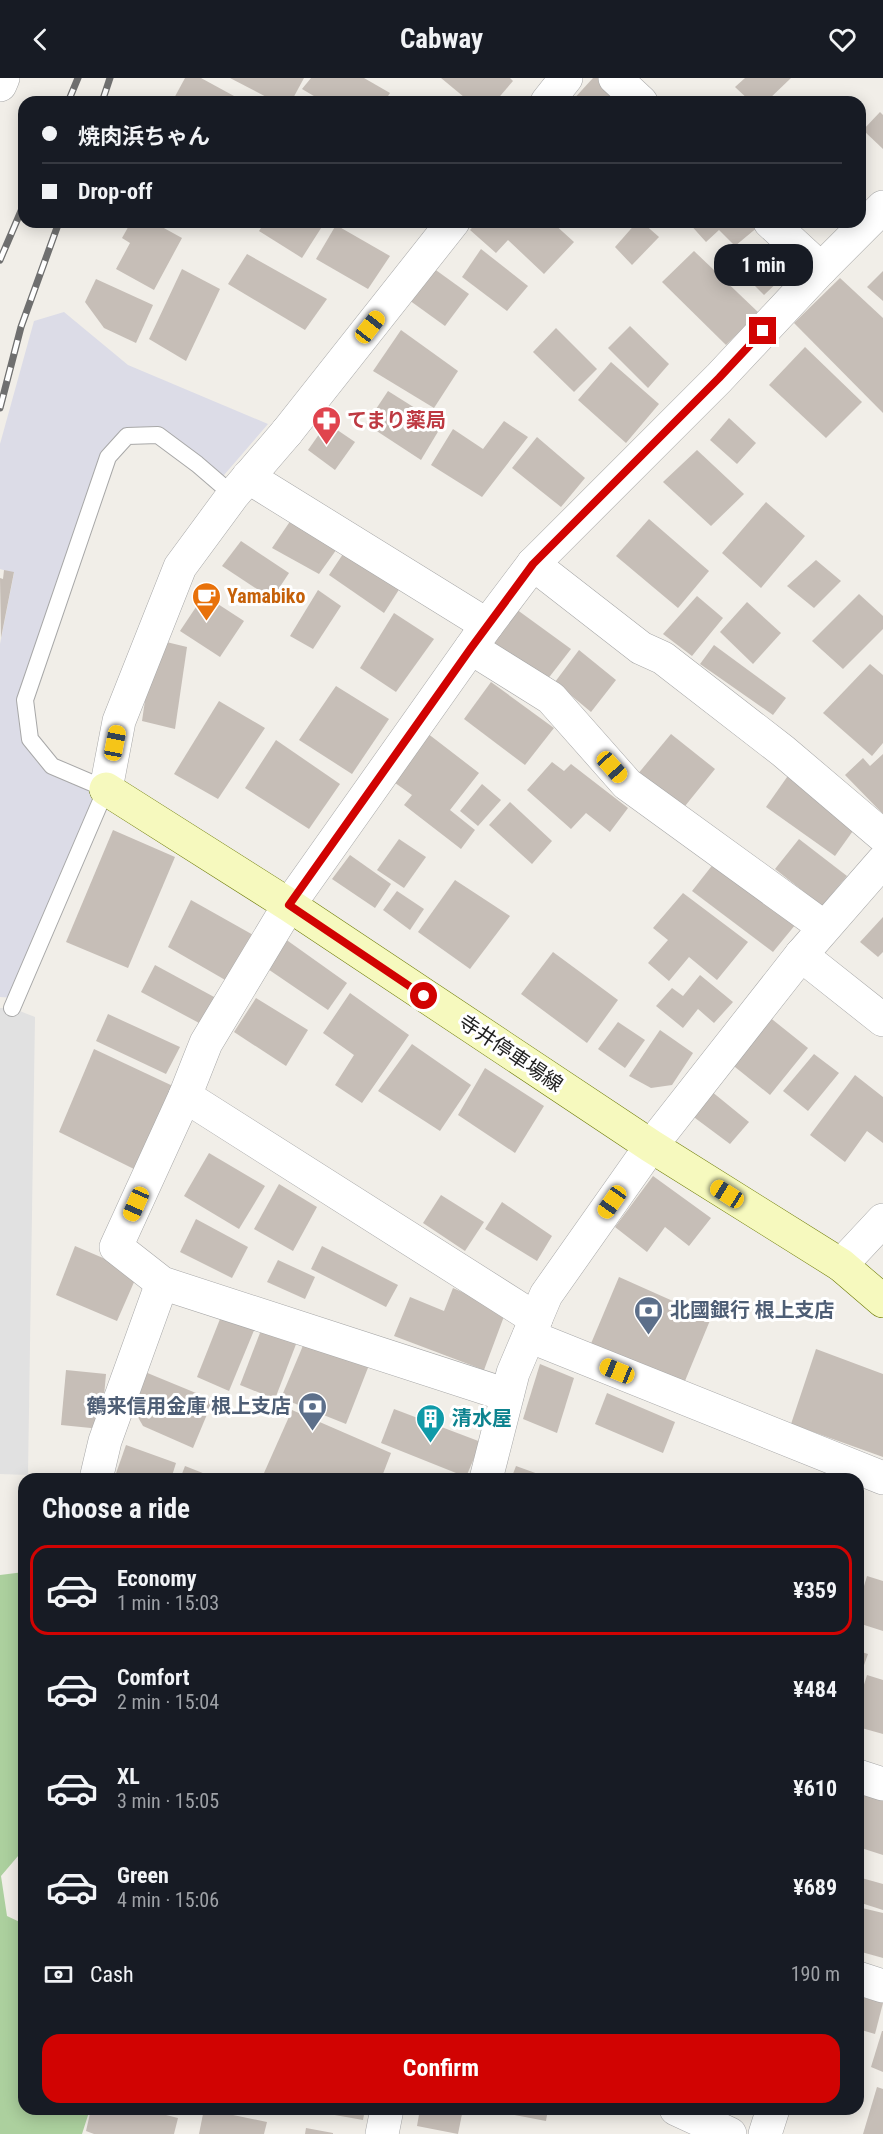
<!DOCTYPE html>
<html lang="en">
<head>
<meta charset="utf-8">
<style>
	body { margin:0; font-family:"Roboto Condensed","Noto Sans JP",sans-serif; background:#242831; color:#f1f3f6; height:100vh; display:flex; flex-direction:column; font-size:22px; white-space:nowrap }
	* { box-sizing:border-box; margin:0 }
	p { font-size:20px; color:#9ea1a6 }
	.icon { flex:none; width:33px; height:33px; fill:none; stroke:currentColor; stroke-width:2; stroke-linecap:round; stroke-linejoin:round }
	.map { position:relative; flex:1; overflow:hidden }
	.panel { position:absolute; left:18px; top:1395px; width:846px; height:642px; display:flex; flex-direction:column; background:#171b24; border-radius:18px; box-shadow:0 3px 15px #0003 }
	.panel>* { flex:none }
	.guide { position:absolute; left:18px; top:18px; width:848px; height:132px; border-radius:18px; box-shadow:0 3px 15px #0003; display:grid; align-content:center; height:132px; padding:0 24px; background:#171b24 }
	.end { position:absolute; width:27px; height:27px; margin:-14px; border:8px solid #d10302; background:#fff; box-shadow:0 0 0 3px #fff }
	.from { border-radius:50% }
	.bubble { position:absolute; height:42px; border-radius:18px; background:#171b24; box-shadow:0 3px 15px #0003; font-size:20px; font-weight:700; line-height:42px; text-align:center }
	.car { position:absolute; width:18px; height:36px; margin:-18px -9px; border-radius:8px; box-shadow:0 0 4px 2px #0007; background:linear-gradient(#f5c518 24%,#345 0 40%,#f5c518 0 76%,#345 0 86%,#f5c518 0) }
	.guide b { display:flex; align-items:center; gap:21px; height:57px; font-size:22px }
	.guide b+b { border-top:2px solid #363941 }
	.guide i { width:15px; height:15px; background:#f1f3f6 }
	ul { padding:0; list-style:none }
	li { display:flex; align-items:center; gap:18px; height:90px; margin:0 12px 9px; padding:0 12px; border:3px solid transparent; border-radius:18px }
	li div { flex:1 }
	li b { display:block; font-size:22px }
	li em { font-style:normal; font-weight:700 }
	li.on { border-color:#d10302 }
	li>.icon { width:54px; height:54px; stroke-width:1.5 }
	h2 { padding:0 24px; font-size:27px; line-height:72px }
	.pay { display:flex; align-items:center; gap:15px; height:66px; padding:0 24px; font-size:22px }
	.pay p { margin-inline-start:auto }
	.cta { display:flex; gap:12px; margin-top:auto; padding:12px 24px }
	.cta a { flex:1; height:69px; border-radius:18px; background:#d10302; color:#fff; font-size:24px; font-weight:700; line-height:69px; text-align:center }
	header { display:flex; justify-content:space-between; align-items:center; height:78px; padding:0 24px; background:#171b24; font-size:27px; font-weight:700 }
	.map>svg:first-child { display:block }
</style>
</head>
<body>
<header><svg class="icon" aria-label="back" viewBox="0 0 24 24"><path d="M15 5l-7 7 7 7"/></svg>Cabway<svg class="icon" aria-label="heart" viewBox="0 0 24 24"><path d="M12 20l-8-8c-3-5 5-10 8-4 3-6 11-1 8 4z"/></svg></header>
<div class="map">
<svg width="883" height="2056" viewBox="0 0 883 2056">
	<rect width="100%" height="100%" fill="#f1eee8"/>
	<path fill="#acd09e" d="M24 1494V1771L1 1798 7 1838 24 1846V2031H90L82 2056H0V1497Z"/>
	<path fill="#e1e1e1" d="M0 930H12L35 939 28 1397 0 1396Z"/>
	<path fill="#dcdce7" d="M64 234 128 287 268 346 218 404 158 357 127 358 108 379 25 622 40 672 95 706 91 746 17 920 0 919V566L14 495 0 491V366L34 243Z"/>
	<g fill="#c6beb7">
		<path d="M185 0H201L245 24H172Z"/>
		<path d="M230 0H304L291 24H276Z"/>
		<path d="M311 0H364L390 15 384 24H324L302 11Z"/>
		<path d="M441 0H510L513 3 495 24H470Z"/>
		<path d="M593 0H606L622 15 614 24H571Z"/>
		<path d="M745 0H791L766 24H751L735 9Z"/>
		<path d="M880 34 883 37V71L863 52Z"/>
		<path d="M131 144H153L182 160 154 212 116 191 130 165 122 160Z"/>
		<path d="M265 144H318L323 147 302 180 259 153Z"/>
		<path d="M477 144H552L574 164 544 196 508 162 496 175 470 152Z"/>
		<path d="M637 144H642L659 159 632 187 615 169Z"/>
		<path d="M688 144H755L759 148 735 168 719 152 706 164Z"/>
		<path d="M336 147 390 178 368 211 316 181Z"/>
		<path d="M781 163 801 182 764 217 738 191 762 166 769 174Z"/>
		<path d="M481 171 528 208 507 233 462 199Z"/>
		<path d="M694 173 759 235 726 267 662 204Z"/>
		<path d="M247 176 327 221 305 252 228 206Z"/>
		<path d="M433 190 469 216 445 248 409 222Z"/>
		<path d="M182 191 220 211 186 283 149 261Z"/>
		<path d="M883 193V223L867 209Z"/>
		<path d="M840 200 883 240V335L794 245Z"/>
		<path d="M96 201 153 227 136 265 104 250 85 224Z"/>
		<path d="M630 248 669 286 648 310 608 270Z"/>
		<path d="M556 250 597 291 574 314 533 274Z"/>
		<path d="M401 252 458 293 434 330 373 293Z"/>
		<path d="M805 269 862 324 826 360 769 307Z"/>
		<path d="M611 284 659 326 626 365 578 322Z"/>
		<path d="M388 313 442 347 421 382 366 346Z"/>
		<path d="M729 340 756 365 737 386 710 362Z"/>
		<path d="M504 343 528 359 482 419 431 387 453 351 483 371Z"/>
		<path d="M327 345 355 364 335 392 308 372Z"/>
		<path d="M537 359 585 400 561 429 512 390Z"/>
		<path d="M697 372 744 416 711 448 663 404Z"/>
		<path d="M766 424 805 458 761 510 722 475Z"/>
		<path d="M293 439 339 468 319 496 272 470Z"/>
		<path d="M649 441 709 493 678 530 616 478Z"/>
		<path d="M241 463 289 495 272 521 222 488Z"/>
		<path d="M345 473 400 510 384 535 329 497Z"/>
		<path d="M816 482 841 503 814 530 787 508Z"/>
		<path d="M4 492 14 494 1 560 0 500 3 501Z"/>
		<path d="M318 512 341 528 313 571 290 558Z"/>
		<path d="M859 516 883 538V551L843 591 812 563Z"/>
		<path d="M204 517 244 543 220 579 180 553Z"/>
		<path d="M697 518 723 540 692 578 663 556Z"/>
		<path d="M747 524 781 555 753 586 720 554Z"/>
		<path d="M516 531 571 571 547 602 490 563Z"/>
		<path d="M394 535 434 561 396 614 360 590Z"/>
		<path d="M154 561 187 569 175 651 142 643Z"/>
		<path d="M714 567 786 620 773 637 700 586Z"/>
		<path d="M579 572 616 602 591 634 555 604Z"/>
		<path d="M870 586 883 597V665L872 678 823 635Z"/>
		<path d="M491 604 554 650 525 687 464 641Z"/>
		<path d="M336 608 389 641 352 696 299 662Z"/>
		<path d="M219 623 265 650 218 721 174 696Z"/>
		<path d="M427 655 479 695 450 732 475 752 461 771 404 727 412 717 391 702Z"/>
		<path d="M671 656 715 691 681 733 637 697Z"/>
		<path d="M276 662 340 706 309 751 245 710Z"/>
		<path d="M883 676V736L845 697 863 680 870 688Z"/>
		<path d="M552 684 564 693 571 686 628 730 610 754 586 735 571 751 527 712Z"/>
		<path d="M792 692 860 743 835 778 766 729Z"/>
		<path d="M482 706 501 722 478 748 460 733Z"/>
		<path d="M510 724 552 763 532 786 489 747Z"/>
		<path d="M113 752 175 779 128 890 66 864Z"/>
		<path d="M399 761 426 779 404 810 377 792Z"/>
		<path d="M799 761 847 798 822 828 775 791Z"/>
		<path d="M350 777 391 806 375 830 332 801Z"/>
		<path d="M718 780 800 841 773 874 692 813Z"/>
		<path d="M455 802 510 838 470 891 418 854Z"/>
		<path d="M397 813 424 831 410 852 383 832Z"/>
		<path d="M683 815 748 864 717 902 689 879 669 903 648 885 668 862 653 850Z"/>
		<path d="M191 822 255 858 227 903 168 869Z"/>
		<path d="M883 839V874L878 879 860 864Z"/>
		<path d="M281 858 347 905 328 932 262 887Z"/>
		<path d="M553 874 618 922 587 965 521 916Z"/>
		<path d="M155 887 216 920 201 946 141 914Z"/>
		<path d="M700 897 733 924 714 945 698 931 683 950 656 928 672 910 683 918Z"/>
		<path d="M350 915 409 957 362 1025 335 1007 354 977 323 955Z"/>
		<path d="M256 920 308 952 286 988 234 954Z"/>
		<path d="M108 936 180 969 166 996 96 963Z"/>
		<path d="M768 938 808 970 770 1017 730 985Z"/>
		<path d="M618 944 645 962 625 990 598 971Z"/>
		<path d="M660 952 693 975 672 1007 651 1010 629 998Z"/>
		<path d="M412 966 471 1007 440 1053 378 1013Z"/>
		<path d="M94 971 175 1009 138 1093 59 1054Z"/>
		<path d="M814 976 839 995 808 1033 783 1013Z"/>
		<path d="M485 990 544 1028 515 1075 458 1037Z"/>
		<path d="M855 997 883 1019V1065L867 1053 845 1084 810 1057Z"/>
		<path d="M711 1013 749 1044 730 1066 691 1037Z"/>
		<path d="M209 1075 265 1108 239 1151 184 1118Z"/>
		<path d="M653 1098 711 1140 689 1168 665 1149 647 1174 615 1149Z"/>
		<path d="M279 1106 317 1129 293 1173 254 1151Z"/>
		<path d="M441 1117 484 1144 465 1173 423 1145Z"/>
		<path d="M502 1124 552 1158 537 1183 485 1151Z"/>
		<path d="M196 1141 248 1169 232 1200 180 1174Z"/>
		<path d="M75 1168 138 1195 117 1243 56 1217Z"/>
		<path d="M322 1168 398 1207 386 1229 311 1191Z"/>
		<path d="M278 1182 315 1199 305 1221 267 1204Z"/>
		<path d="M619 1199 711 1240 680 1315 587 1275Z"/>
		<path d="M453 1210 506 1233 484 1292 394 1258 410 1219 444 1233Z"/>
		<path d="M224 1231 257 1245 229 1313 197 1299Z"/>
		<path d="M263 1247 298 1261 275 1321 240 1307Z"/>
		<path d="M307 1258 371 1282 346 1346 281 1320Z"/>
		<path d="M816 1271 883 1296V1379L791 1346Z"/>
		<path d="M540 1286 574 1300 557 1355 523 1341Z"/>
		<path d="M66 1292 106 1296 101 1351 61 1347Z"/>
		<path d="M145 1294 213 1322 193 1370 143 1348 131 1327Z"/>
		<path d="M607 1315 675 1344 663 1375 595 1346Z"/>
		<path d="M394 1331 481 1364 466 1399 381 1365Z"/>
		<path d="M292 1332 391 1375 381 1401H278L264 1395Z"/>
		<path d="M126 1367 176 1385 171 1401H114Z"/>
		<path d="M185 1388 218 1401H180Z"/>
		<path d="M516 1388 552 1401H511Z"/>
		<path d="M867 1498 883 1503V1553L858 1545V1528Z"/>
		<path d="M858 1573 868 1576 858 1604Z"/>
		<path d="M867 1597 883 1602V1656L858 1649V1626Z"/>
		<path d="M858 1711 883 1718V1777L858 1769Z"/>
		<path d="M858 1799 883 1806V1832L858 1824Z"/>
		<path d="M862 1830 883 1835V1880L858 1873V1845Z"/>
		<path d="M858 1918 883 1925 875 1956 858 1951Z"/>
		<path d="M882 1953H883V1994L871 1989Z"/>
		<path d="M877 2009 883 2011V2056H863Z"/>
		<path d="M91 2031H142L178 2040 174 2056H94L86 2053Z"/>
		<path d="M204 2031 267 2044 264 2056H199Z"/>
		<path d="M301 2031H365L363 2042Z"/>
		<path d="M420 2031H463L458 2056 417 2048Z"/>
		<path d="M484 2031H548L546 2043Z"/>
		<path d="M306 2050 333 2055V2056H305Z"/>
	</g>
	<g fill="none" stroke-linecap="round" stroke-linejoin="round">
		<defs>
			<path id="service" d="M12 930 106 711 52 688 30 661 25 622 108 379 127 358 158 357 197 386 233 417"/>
			<g id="minor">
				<path d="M615 0 641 24"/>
				<path d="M0 7 3 0"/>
				<path d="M547 24 566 0"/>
				<path d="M770 144 821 191"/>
				<path d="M287 354 453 144"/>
				<path d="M248 399 487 547"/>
				<path d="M533 486 641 570 663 580 783 673 883 758"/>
				<path d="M471 570 551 620 627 706 824 849"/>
				<path d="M801 877 883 942"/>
				<path d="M185 1018 536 1241"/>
				<path d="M841 1187 883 1142"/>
				<path d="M529 1258 883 1400"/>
				<path d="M507 1317 162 1205 116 1169 185 1018 206 965 289 827 487 547 533 486 719 300 821 191 883 129"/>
				<path d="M96 1401 105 1363 162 1205"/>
				<path d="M858 1900 883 1908"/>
				<path d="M765 2056 773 2031"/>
			</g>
			<g id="tertiary">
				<path d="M106 711 119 643 180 489 233 417 287 354"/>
				<path d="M486 1401 513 1295 546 1217 651 1068 801 877 883 783"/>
				<path d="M858 1698 883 1706"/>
				<path d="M676 2031 730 2056"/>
				<path d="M382 2056 387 2031"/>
			</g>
			<path id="secondary" d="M106 711 289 827 651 1068 841 1187 883 1223"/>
		</defs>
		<use href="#service" stroke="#a8a8a8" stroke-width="18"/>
		<use href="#minor" stroke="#a8a8a8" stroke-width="34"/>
		<use href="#tertiary" stroke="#a8a8a8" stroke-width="34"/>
		<use href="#secondary" stroke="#6d7b06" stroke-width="34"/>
		<use href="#service" stroke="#fff" stroke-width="16"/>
		<use href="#minor" stroke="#fff" stroke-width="33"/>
		<use href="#tertiary" stroke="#fff" stroke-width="33"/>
		<use href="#secondary" stroke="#f6f9be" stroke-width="33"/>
		<defs>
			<g id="rail">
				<path d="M68 24 78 0"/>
				<path d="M102 24 110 0"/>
				<path d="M0 182 24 126"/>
				<path d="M0 330 21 249 59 144"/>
			</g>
		</defs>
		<use href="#rail" stroke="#6f6f6f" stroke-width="7"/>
		<use href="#rail" stroke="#fff" stroke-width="4.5" stroke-dasharray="14" stroke-linecap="butt"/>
	</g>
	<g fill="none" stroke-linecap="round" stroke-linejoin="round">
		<path stroke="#d10302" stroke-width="8" d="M424 918 289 827 471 570 533 486 719 300 763 253"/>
	</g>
	<defs>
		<symbol id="pharmacy-pin" viewBox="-11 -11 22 30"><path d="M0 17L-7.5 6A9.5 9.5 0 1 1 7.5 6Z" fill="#e0444e" stroke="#fff"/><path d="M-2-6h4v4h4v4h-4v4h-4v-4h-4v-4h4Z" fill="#fff"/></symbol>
		<symbol id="cafe-pin" viewBox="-11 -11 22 30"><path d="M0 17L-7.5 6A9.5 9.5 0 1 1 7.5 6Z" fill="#e8710a" stroke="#fff"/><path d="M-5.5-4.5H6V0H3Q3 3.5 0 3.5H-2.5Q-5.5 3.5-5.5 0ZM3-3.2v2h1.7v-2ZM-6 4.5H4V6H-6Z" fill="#fff"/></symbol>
		<symbol id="bank-pin" viewBox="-11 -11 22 30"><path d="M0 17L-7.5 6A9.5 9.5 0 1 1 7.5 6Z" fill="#5c6f8a" stroke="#fff"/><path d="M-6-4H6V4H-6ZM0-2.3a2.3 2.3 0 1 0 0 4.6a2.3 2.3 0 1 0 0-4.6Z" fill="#fff"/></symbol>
		<symbol id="building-pin" viewBox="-11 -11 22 30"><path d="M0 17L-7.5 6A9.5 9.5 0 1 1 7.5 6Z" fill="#0f9aa8" stroke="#fff"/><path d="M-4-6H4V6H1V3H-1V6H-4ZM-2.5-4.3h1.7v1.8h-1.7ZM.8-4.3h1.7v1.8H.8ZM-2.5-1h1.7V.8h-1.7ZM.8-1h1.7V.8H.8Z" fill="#fff"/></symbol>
	</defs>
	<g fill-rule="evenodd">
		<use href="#pharmacy-pin" x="310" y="326" width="33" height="45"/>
		<use href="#cafe-pin" x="190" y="502" width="33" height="45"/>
		<use href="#bank-pin" x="632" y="1216" width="33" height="45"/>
		<use href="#bank-pin" x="296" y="1312" width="33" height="45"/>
		<use href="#building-pin" x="414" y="1324" width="33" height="45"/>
	</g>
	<g text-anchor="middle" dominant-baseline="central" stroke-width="6" stroke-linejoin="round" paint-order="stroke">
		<g font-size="20" font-weight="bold" fill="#be3a42" stroke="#fff" text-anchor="start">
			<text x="347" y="342">てまり薬局</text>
		</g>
		<g font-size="20" font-weight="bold" fill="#c56008" stroke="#fff" text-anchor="start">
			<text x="227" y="518">Yamabiko</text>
		</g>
		<g font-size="20" fill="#212121" stroke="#fff">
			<text transform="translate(511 975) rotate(34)">寺井停車場線</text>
		</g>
		<g font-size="20" font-weight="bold" fill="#4e5e75" stroke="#fff" text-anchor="start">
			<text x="670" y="1232">北國銀行 根上支店</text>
			<text x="291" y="1328" text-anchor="end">鶴来信用金庫 根上支店</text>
		</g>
		<g font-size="20" font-weight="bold" fill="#0d838f" stroke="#fff" text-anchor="start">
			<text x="452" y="1340">清水屋</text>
		</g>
	</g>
</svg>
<i class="end from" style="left:424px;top:918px"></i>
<i class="end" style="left:763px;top:253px"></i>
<div class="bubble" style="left:714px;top:166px;width:99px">1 min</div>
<i class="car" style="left:370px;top:249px;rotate:38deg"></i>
<i class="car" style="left:115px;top:665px;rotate:11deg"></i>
<i class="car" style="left:612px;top:689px;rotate:138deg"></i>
<i class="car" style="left:727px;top:1116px;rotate:302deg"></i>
<i class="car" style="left:612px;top:1124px;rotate:215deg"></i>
<i class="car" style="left:136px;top:1126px;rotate:204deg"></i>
<i class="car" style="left:617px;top:1293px;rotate:292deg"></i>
<div class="guide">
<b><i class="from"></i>焼肉浜ちゃん</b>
<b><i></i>Drop-off</b>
</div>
<section class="panel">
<h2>Choose a ride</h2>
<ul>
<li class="on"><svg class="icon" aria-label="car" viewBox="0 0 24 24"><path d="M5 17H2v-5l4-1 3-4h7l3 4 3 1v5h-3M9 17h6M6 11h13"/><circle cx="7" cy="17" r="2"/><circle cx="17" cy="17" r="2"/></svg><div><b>Economy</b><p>1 min · 15:03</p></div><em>¥359</em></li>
<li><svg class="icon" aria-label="car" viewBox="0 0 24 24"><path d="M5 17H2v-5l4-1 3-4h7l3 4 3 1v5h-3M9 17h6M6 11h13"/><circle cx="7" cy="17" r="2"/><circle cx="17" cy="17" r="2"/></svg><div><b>Comfort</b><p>2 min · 15:04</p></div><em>¥484</em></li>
<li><svg class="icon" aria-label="car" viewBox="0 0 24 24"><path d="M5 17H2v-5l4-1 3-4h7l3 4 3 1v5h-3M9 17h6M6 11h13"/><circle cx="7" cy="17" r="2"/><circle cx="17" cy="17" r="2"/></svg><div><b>XL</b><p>3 min · 15:05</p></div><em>¥610</em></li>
<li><svg class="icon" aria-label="car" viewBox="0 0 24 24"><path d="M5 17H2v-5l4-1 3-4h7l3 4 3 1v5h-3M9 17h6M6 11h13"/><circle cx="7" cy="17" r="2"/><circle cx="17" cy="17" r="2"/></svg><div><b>Green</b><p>4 min · 15:06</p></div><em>¥689</em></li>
</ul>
<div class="pay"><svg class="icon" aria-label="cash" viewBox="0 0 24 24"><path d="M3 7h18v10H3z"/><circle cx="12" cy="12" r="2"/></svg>Cash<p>190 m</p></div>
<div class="cta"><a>Confirm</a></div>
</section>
</div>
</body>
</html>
